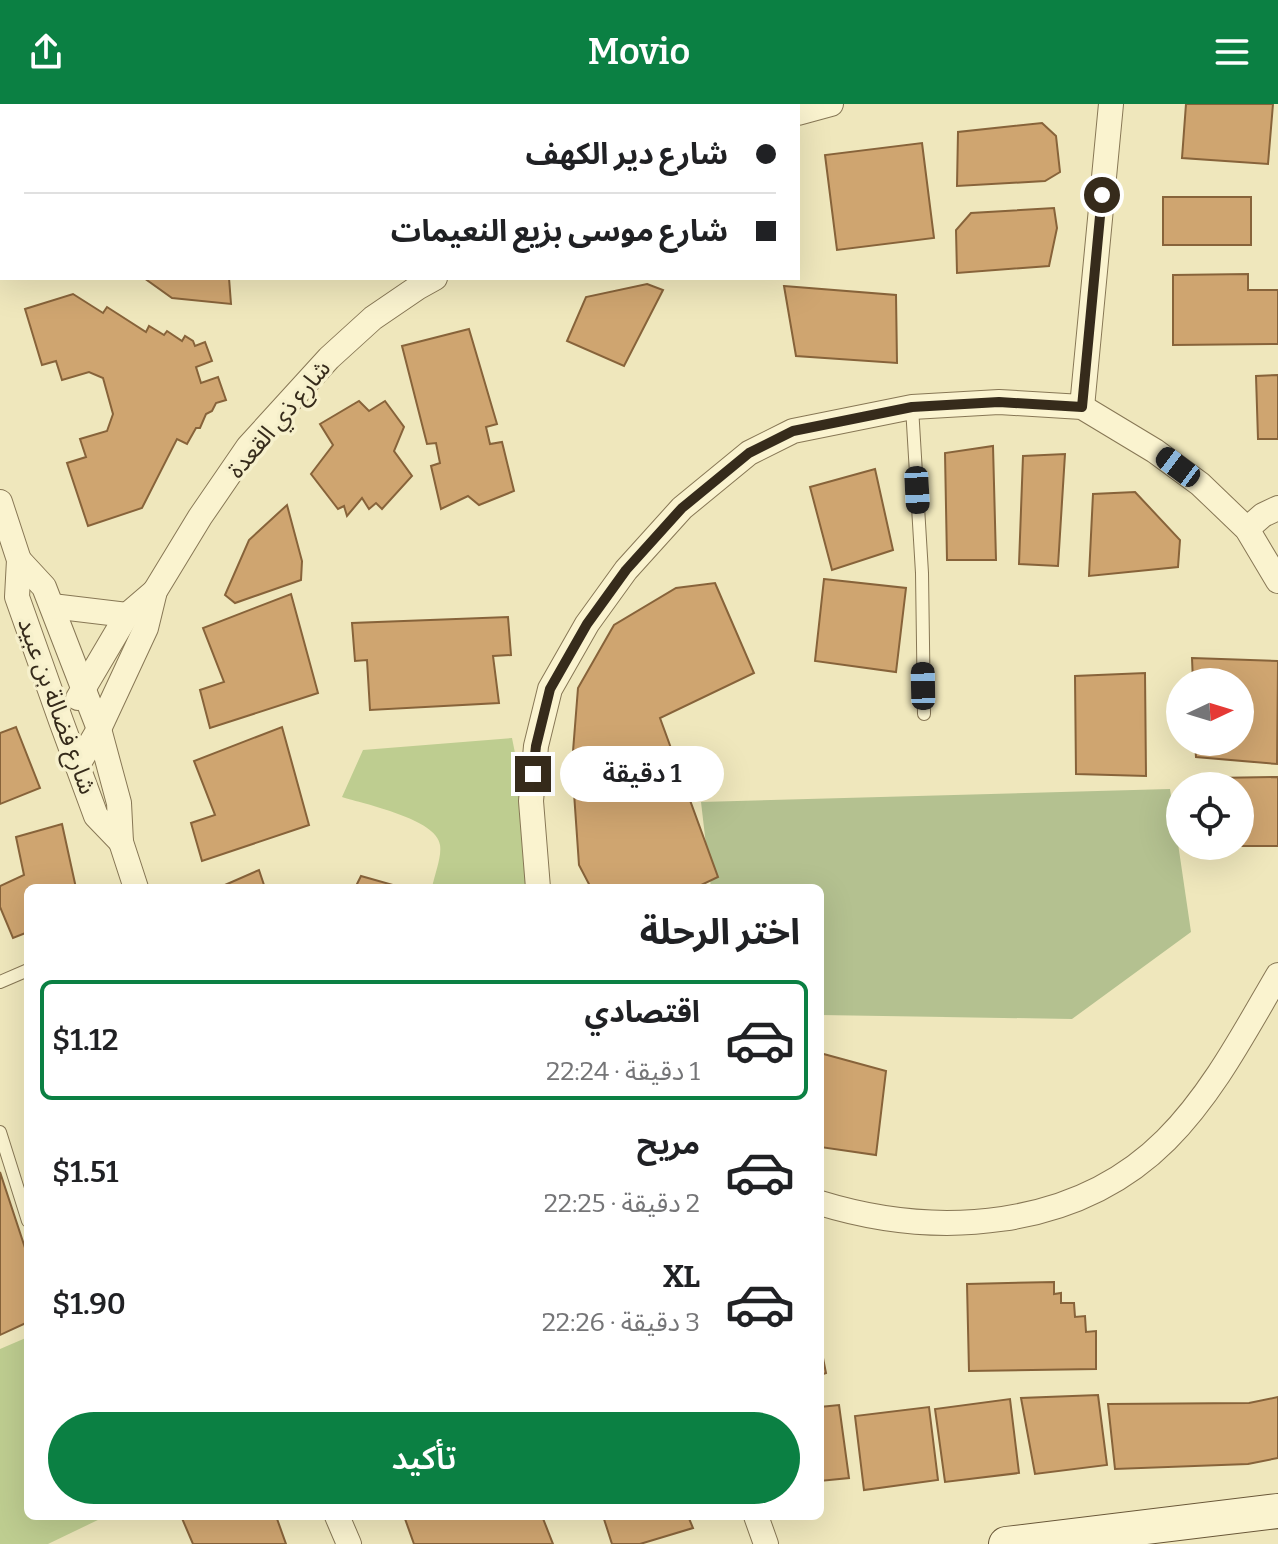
<!DOCTYPE html>
<html lang="ar">
<head>
<meta charset="utf-8">
<style>
	body { margin:0; font-family:Bitter,"Noto Sans Arabic",serif; background:#f6f6f6; color:#202124; direction:rtl; height:100vh; display:flex; flex-direction:column; font-size:30px; white-space:nowrap }
	* { box-sizing:border-box; margin:0 }
	p { font-size:26px; color:#757577 }
	.icon { flex:none; width:44px; height:44px; fill:none; stroke:currentColor; stroke-width:2; stroke-linecap:round; stroke-linejoin:round }
	.map { position:relative; flex:1; overflow:hidden; direction:ltr }
	.side { position:absolute; left:24px; top:780px; width:800px; height:636px; display:flex; flex-direction:column; background:#fff; border-radius:12px; box-shadow:0 8px 32px #0002; direction:rtl }
	.side>* { flex:none }
	.banner { position:absolute; left:0px; top:0px; width:800px; height:176px; box-shadow:0 8px 32px #0002; direction:rtl; display:grid; align-content:center; height:176px; padding:0 24px; background:#fff }
	.needle { width:52px; rotate:86deg }
	.controls { position:absolute; left:1166px; top:564px; display:grid; gap:16px }
	.controls a { display:grid; place-items:center; width:88px; height:88px; border-radius:50%; background:#fff; box-shadow:0 8px 32px #0002; font-size:40px }
	.end { position:absolute; width:36px; height:36px; margin:-18px; border:10px solid #362b1b; background:#fff; box-shadow:0 0 0 4px #fff }
	.from { border-radius:50% }
	.bubble { position:absolute; height:56px; border-radius:28px; background:#fff; box-shadow:0 8px 32px #0002; font-size:26px; font-weight:600; line-height:56px; text-align:center; direction:rtl }
	.car { position:absolute; width:24px; height:48px; margin:-24px -12px; border-radius:10px; box-shadow:0 0 6px 2px #0007; background:linear-gradient(#222 24%,#8ab4d8 0 40%,#222 0 76%,#8ab4d8 0 86%,#222 0) }
	.banner b { display:flex; align-items:center; gap:28px; height:76px; font-size:30px }
	.banner b+b { border-top:2px solid #e0e0e0 }
	.banner i { width:20px; height:20px; background:#202124 }
	ul { padding:0; list-style:none }
	li { display:flex; align-items:center; gap:24px; height:120px; margin:0 16px 12px; padding:0 8px; border:4px solid transparent; border-radius:12px }
	li div { flex:1 }
	li b { display:block; font-size:30px }
	li em { font-style:normal; font-weight:600 }
	li.on { border-color:#0b8043 }
	li>.icon { width:72px; height:72px; stroke-width:1.5 }
	h2 { padding:0 24px; font-size:36px; line-height:96px }
	.cta { display:flex; gap:16px; margin-top:auto; padding:16px 24px }
	.cta a { flex:1; height:92px; border-radius:48px; background:#0b8043; color:#fff; font-size:32px; font-weight:600; line-height:92px; text-align:center }
	header { display:flex; justify-content:space-between; align-items:center; height:104px; padding:0 24px; background:#0b8043; color:#fff; font-size:36px; font-weight:600 }
	.map>svg:first-child { display:block }
</style>
</head>
<body>
<header><svg class="icon" aria-label="menu" viewBox="0 0 24 24"><path d="M4 6h16M4 12h16M4 18h16"/></svg>Movio<svg class="icon" aria-label="share" viewBox="0 0 24 24"><path d="M12 15V3M7 8l5-5 5 5M5 13v7h14v-7"/></svg></header>
<div class="map">
<svg width="1278" height="1440" viewBox="0 0 1278 1440">
	<rect width="100%" height="100%" fill="#efe7bc"/>
	<g fill="#becd90">
		<path d="M512 634 542 784H432C434 772 442 753 440 741 437 715 364 700 342 693L363 646Z"/>
		<path d="M28 1233V1412H101L102 1414 48 1440H0V1245Z"/>
	</g>
	<path fill="#b4c190" d="M1170 685 1191 828 1072 915 820 911V784H711L701 698Z"/>
	<g fill="#cfa570" stroke="#87633a" stroke-width="2">
		<path d="M0 0H57V2Z"/>
		<path d="M282 0H366L282 2Z"/>
		<path d="M469 0H532L469 2Z"/>
		<path d="M1186 0H1273L1268 60 1182 54Z"/>
		<path d="M1042 19 1056 32 1060 68 1045 77 957 82 958 28Z"/>
		<path d="M922 39 934 134 837 146 825 51Z"/>
		<rect x="1163" y="93" width="88" height="48"/>
		<path d="M1054 104 1057 124 1049 162 957 169 956 126 971 109Z"/>
		<path d="M1248 170V186H1278V240L1173 241V171Z"/>
		<path d="M144 174H229L231 200 172 194Z"/>
		<path d="M647 180 663 186 624 262 567 237 586 193Z"/>
		<path d="M784 182 896 191 897 259 796 252Z"/>
		<path d="M73 190 103 209 107 203 146 228 149 222 164 231 167 227 182 237 185 232 193 237 195 242 205 238 212 257 196 263 201 279 218 273 226 296 216 299 212 307 206 310 200 324H196L187 340 177 335 142 404 88 422 67 359 86 353 80 335 107 327 113 310 103 274 89 268 62 276 56 257 42 261 25 205Z"/>
		<path d="M469 225 497 320 486 323 490 340 502 338 514 387 479 401 468 392 441 405 431 362 440 359 436 339 427 340 402 242Z"/>
		<path d="M1278 271V335H1258L1256 272Z"/>
		<path d="M359 297 369 307 385 297 404 323 394 347 412 372 382 405 376 399 369 405 362 394 347 412 344 402 338 405 311 370 333 341 320 320Z"/>
		<path d="M993 342 996 456H947L945 349Z"/>
		<path d="M1065 350 1058 462 1019 460 1023 352Z"/>
		<path d="M875 365 893 446 832 466 810 383Z"/>
		<path d="M1135 388 1180 436 1178 463 1089 472 1093 390Z"/>
		<path d="M287 401 302 457 301 476 235 499 225 491 249 436Z"/>
		<path d="M824 475 906 484 896 568 815 557Z"/>
		<path d="M715 479 754 569 660 614 718 773 695 784H591L579 761 572 660 578 584 614 521 676 484Z"/>
		<path d="M291 490 318 589 210 624 200 586 224 578 203 524Z"/>
		<path d="M508 513 511 551 493 552 499 599 370 606 367 556 355 557 352 519Z"/>
		<path d="M1192 554 1278 557 1277 660 1196 653 1195 638H1240V578H1193Z"/>
		<path d="M1145 569 1146 672 1076 670 1075 572Z"/>
		<path d="M16 623 40 684 0 700V629Z"/>
		<path d="M282 623 309 721 202 757 191 719 215 711 194 657Z"/>
		<path d="M1278 673V742H1215H1240V682H1214V674Z"/>
		<path d="M62 720 76 784H28V828L13 834 0 803V782L24 771 16 733Z"/>
		<path d="M259 766 264 781 258 784H218Z"/>
		<path d="M361 772 400 783V784H355Z"/>
		<path d="M820 949 886 967 876 1051 820 1043Z"/>
		<path d="M0 1068 28 1153V1218L0 1231Z"/>
		<path d="M1054 1178V1190L1061 1189V1199H1074L1075 1213 1085 1212 1086 1228 1096 1227V1265L969 1267 967 1180Z"/>
		<path d="M820 1239 826 1269 820 1271Z"/>
		<path d="M1098 1291 1107 1361 1035 1370 1021 1294Z"/>
		<path d="M1278 1293V1354L1248 1360 1115 1365 1108 1300 1249 1299Z"/>
		<path d="M1010 1295 1019 1369 945 1378 935 1305Z"/>
		<path d="M839 1301 849 1374 820 1377V1303Z"/>
		<path d="M929 1303 938 1376 864 1386 855 1312Z"/>
		<path d="M181 1412H276L286 1440H193Z"/>
		<path d="M404 1412H542L553 1440H414Z"/>
		<path d="M603 1412H688L693 1424 640 1440H612Z"/>
	</g>
	<g fill="none" stroke-linecap="round" stroke-linejoin="round">
		<defs>
			<g id="lane">
				<path d="M912 303 922 469 924 610"/>
				<path d="M0 878 28 866"/>
				<path d="M0 1028 28 1117"/>
			</g>
			<g id="street">
				<path d="M109 2 110 0"/>
				<path d="M406 2V0"/>
				<path d="M798 9 831 0"/>
				<path d="M0 152H2"/>
				<path d="M1082 303 1111 0"/>
				<path d="M0 398 19 456 17 493 61 617 96 712 121 738"/>
				<path d="M1247 425 1263 411 1278 404"/>
				<path d="M19 456 44 483 99 625 119 699 121 738 136 784"/>
				<path d="M52 502 127 511"/>
				<path d="M78 594 127 511 155 487"/>
				<path d="M79 659 99 625 146 524 155 487 200 413 248 343 329 254 373 214 417 184 435 174"/>
				<path d="M538 784 531 697 536 642 550 585 587 520 626 466 682 404 749 349 793 327 912 303 999 298 1082 303 1155 347 1200 380 1247 425 1278 477"/>
				<path d="M820 1099C937 1135 1076 1126 1166 1036 1213 989 1245 927 1278 871"/>
				<path d="M337 1412 349 1440"/>
				<path d="M756 1412 766 1440"/>
			</g>
			<path id="secondary" d="M1006 1440 1278 1407"/>
		</defs>
		<use href="#lane" stroke="#877755" stroke-width="14"/>
		<use href="#street" stroke="#877755" stroke-width="26"/>
		<use href="#secondary" stroke="#695738" stroke-width="36"/>
		<use href="#lane" stroke="#faf3cf" stroke-width="12"/>
		<use href="#street" stroke="#faf3cf" stroke-width="24"/>
		<use href="#secondary" stroke="#faf3cf" stroke-width="34"/>
	</g>
	<g fill="none" stroke-linecap="round" stroke-linejoin="round">
		<path stroke="#362b1b" stroke-width="10" d="M533 670 536 642 550 585 587 520 626 466 682 404 749 349 793 327 912 303 999 298 1082 303 1102 91"/>
	</g>
	<g text-anchor="middle" dominant-baseline="central" stroke-width="7" stroke-linejoin="round" paint-order="stroke">
		<g font-size="24" fill="#362b1b" stroke="#f6f0cc">
			<text transform="translate(279 315) rotate(-50)">شارع ذي القعدة</text>
			<text transform="translate(57 602) rotate(70)">شارع فضالة بن عبيد</text>
		</g>
	</g>
</svg>
<div class="controls">
<a><svg class="needle" viewBox="-14 -14 28 28"><path d="M0-13l5 13h-10z" fill="#e53935"/><path d="M0 13l5-13h-10z" fill="#757577"/></svg></a>
<a><svg class="icon" aria-label="locate" viewBox="0 0 24 24"><circle cx="12" cy="12" r="6"/><path d="M12 2v4M12 18v4M2 12h4M18 12h4"/></svg></a>
</div>
<i class="end from" style="left:1102px;top:91px"></i>
<i class="end" style="left:533px;top:670px"></i>
<div class="bubble" style="left:560px;top:642px;width:164px">1 دقيقة</div>
<i class="car" style="left:1178px;top:363px;rotate:307deg"></i>
<i class="car" style="left:917px;top:386px;rotate:177deg"></i>
<i class="car" style="left:923px;top:582px;rotate:359deg"></i>
<div class="banner">
<b><i class="from"></i>شارع دير الكهف</b>
<b><i></i>شارع موسى بزيع النعيمات</b>
</div>
<section class="side">
<h2>اختر الرحلة</h2>
<ul>
<li class="on"><svg class="icon" aria-label="car" viewBox="0 0 24 24"><path d="M5 17H2v-5l4-1 3-4h7l3 4 3 1v5h-3M9 17h6M6 11h13"/><circle cx="7" cy="17" r="2"/><circle cx="17" cy="17" r="2"/></svg><div><b>اقتصادي</b><p>1 دقيقة · 22:24</p></div><em>$1.12</em></li>
<li><svg class="icon" aria-label="car" viewBox="0 0 24 24"><path d="M5 17H2v-5l4-1 3-4h7l3 4 3 1v5h-3M9 17h6M6 11h13"/><circle cx="7" cy="17" r="2"/><circle cx="17" cy="17" r="2"/></svg><div><b>مريح</b><p>2 دقيقة · 22:25</p></div><em>$1.51</em></li>
<li><svg class="icon" aria-label="car" viewBox="0 0 24 24"><path d="M5 17H2v-5l4-1 3-4h7l3 4 3 1v5h-3M9 17h6M6 11h13"/><circle cx="7" cy="17" r="2"/><circle cx="17" cy="17" r="2"/></svg><div><b>XL</b><p>3 دقيقة · 22:26</p></div><em>$1.90</em></li>
</ul>
<div class="cta"><a>تأكيد</a></div>
</section>
</div>
</body>
</html>
